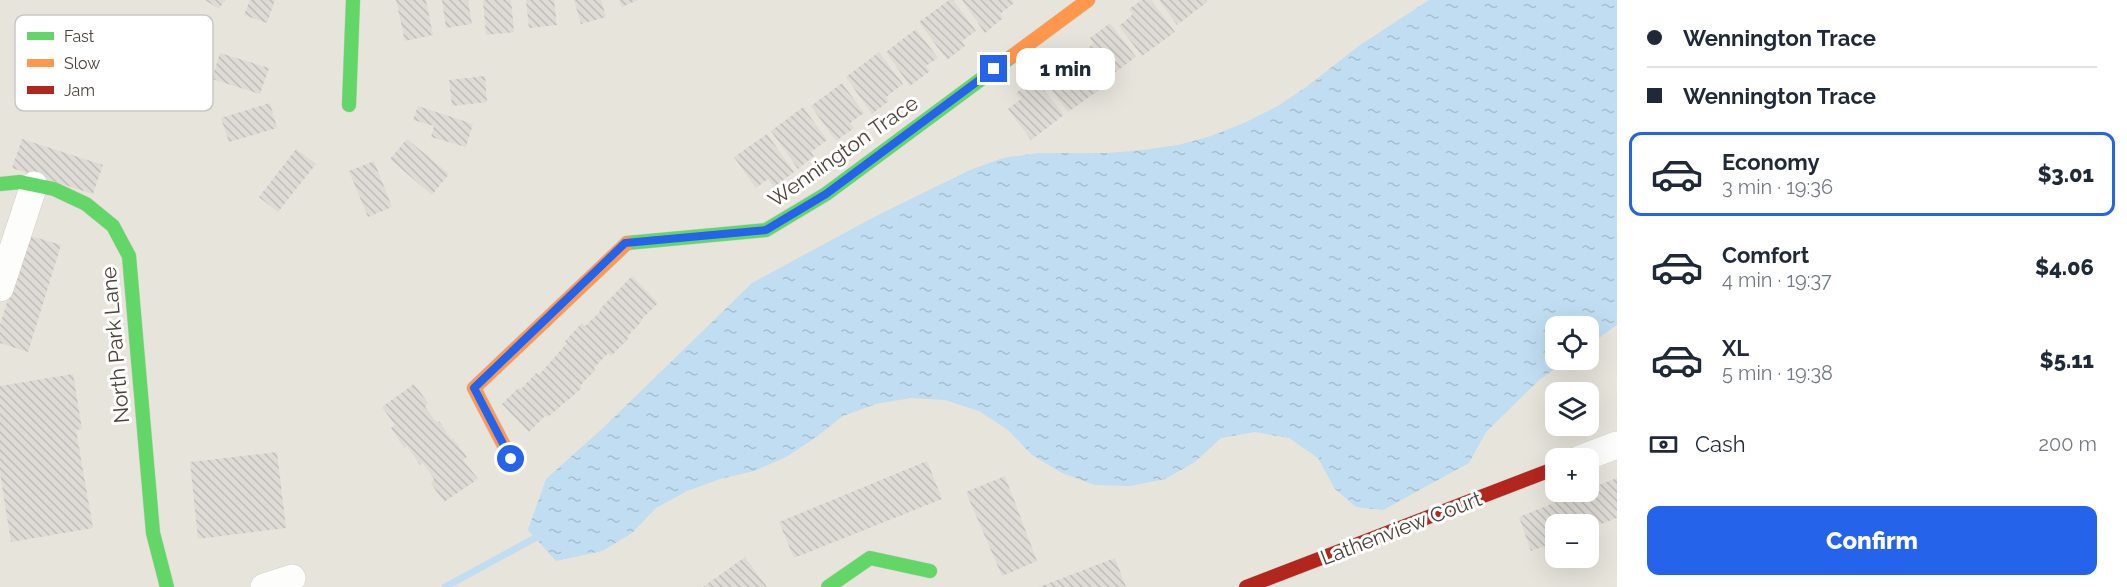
<!DOCTYPE html>
<html lang="en">
<head>
<meta charset="utf-8">
<style>
	body { margin:0; font-family:Raleway,sans-serif; background:#f6f6f7; color:#1f2937; height:100vh; display:flex; flex-direction:column; font-size:22px; white-space:nowrap }
	* { box-sizing:border-box; margin:0 }
	p { font-size:20px; color:#747a83 }
	.icon { flex:none; width:33px; height:33px; fill:none; stroke:currentColor; stroke-width:2; stroke-linecap:round; stroke-linejoin:round }
	.map { position:relative; flex:1; overflow:hidden }
	.side { display:flex; flex-direction:column; background:#fff; width:510px }
	.side>* { flex:none }
	.hud { display:grid; align-content:center; height:132px; padding:0 30px; background:#fff }
	.fabs { position:absolute; left:1545px; top:316px; display:grid; gap:12px }
	.fabs a { display:grid; place-items:center; width:54px; height:54px; border-radius:12px; background:#fff; box-shadow:0 6px 24px #0002; font-size:30px }
	.end { position:absolute; width:27px; height:27px; margin:-14px; border:8px solid #2563eb; background:#fff; box-shadow:0 0 0 3px #fff }
	.from { border-radius:50% }
	.bubble { position:absolute; height:42px; border-radius:12px; background:#fff; box-shadow:0 6px 24px #0002; font-size:20px; font-weight:800; line-height:42px; text-align:center }
	.hud b { display:flex; align-items:center; gap:21px; height:57px; font-size:22px }
	.hud b+b { border-top:2px solid #e0e1e3 }
	.hud i { width:15px; height:15px; background:#1f2937 }
	ul { padding:0; list-style:none }
	li { display:flex; align-items:center; gap:18px; height:84px; margin:0 12px 9px; padding:0 18px; border:3px solid transparent; border-radius:12px }
	li div { flex:1 }
	li b { display:block; font-size:22px }
	li em { font-style:normal; font-weight:800 }
	li.active { border-color:#2563eb }
	li>.icon { width:54px; height:54px; stroke-width:1.5 }
	.pay { display:flex; align-items:center; gap:15px; height:66px; padding:0 30px; font-size:22px }
	.pay p { margin-inline-start:auto }
	.button { display:flex; gap:12px; margin-top:auto; padding:12px 30px }
	.button a { flex:1; height:69px; border-radius:12px; background:#2563eb; color:#fff; font-size:24px; font-weight:800; line-height:69px; text-align:center }
	main { display:flex; flex:1; min-height:0 }
	.map>svg:first-child { display:block }
</style>
</head>
<body>
<main>
<div class="map">
<svg width="1617" height="587" viewBox="0 0 1617 587">
	<defs>
		<pattern id="water-ripples" width="26" height="14" patternUnits="userSpaceOnUse" patternTransform="scale(1.5)"><rect width="26" height="14" fill="#c0ddf1"/><path d="M2 4q2-2 4 0t4 0M15 11q2-2 4 0t4 0" fill="none" stroke="#a6bfcf"/></pattern>
		<pattern id="building-back-hatch" width="6" height="6" patternUnits="userSpaceOnUse" patternTransform="scale(1.5)"><rect width="6" height="6" fill="#dedbd6"/><path d="M-1 5l2 2M0 0l6 6M5-1l2 2" fill="none" stroke="#c0bdb8"/></pattern>
	</defs>
	<rect width="100%" height="100%" fill="#f4f2ee"/>
	<path fill="#e7e4dc" fill-rule="evenodd" d="M0 0H1617V587H0ZM1556 327H1588V360H1556ZM1556 393H1588V426H1556ZM1556 459H1588V492H1556ZM1556 525H1588V558H1556Z"/>
	<path fill="url(#water-ripples)" d="M1429 0H1617V325L1589 345 1588 327H1556V360H1568L1539 380 1486 432 1469 463 1383 510 1356 507 1335 489 1318 458 1289 438 1255 432 1221 438 1195 462 1165 479 1130 486 1095 485 1062 473 1032 455 1008 430 979 411 945 400 911 398 876 404 843 416 815 438 786 457 754 471 720 479 687 491 656 508 632 533 602 551 556 561 528 530 546 479 603 428 752 283 876 216 970 170 1003 158 1038 153H1108L1143 150 1178 145 1211 136 1244 123 1276 107 1305 88 1360 45Z"/>
	<g fill="none" stroke-linecap="round" stroke-linejoin="round">
		<path stroke="#c0ddf1" stroke-width="7" d="M445 587 535 538"/>
	</g>
	<g fill="url(#building-back-hatch)">
		<path d="M205 0H225L219 9Z"/>
		<path d="M250 0H275L267 23 244 15Z"/>
		<path d="M396 0H426L433 35 405 41Z"/>
		<path d="M442 0H468L472 24 446 28Z"/>
		<path d="M483 0H511L514 32 486 35Z"/>
		<path d="M526 0H554L557 25 529 28Z"/>
		<path d="M574 0H601L606 17 581 24Z"/>
		<path d="M619 0H638L622 7Z"/>
		<path d="M949 0H953L976 31 962 41 965 46 947 60 919 22Z"/>
		<path d="M962 0H1012L1014 3 1000 14 1003 18 985 33Z"/>
		<path d="M1142 0H1151L1175 32 1142 56 1119 26 1133 14 1129 9Z"/>
		<path d="M1159 0H1206L1207 2 1177 25Z"/>
		<path d="M1110 23 1136 57 1103 81 1083 52 1094 43 1090 38Z"/>
		<path d="M916 29 938 58 926 66 930 71 910 86 886 52Z"/>
		<path d="M879 52 903 84 886 97 889 101 872 114 846 77Z"/>
		<path d="M1073 52 1102 88 1068 112 1044 80 1058 69 1055 65Z"/>
		<path d="M220 53 269 68 260 94 212 79Z"/>
		<path d="M485 76 487 102 452 106 449 80Z"/>
		<path d="M1035 79 1064 115 1031 140 1008 109 1021 99 1016 93Z"/>
		<path d="M842 83 864 113 850 123 854 128 836 141 811 106Z"/>
		<path d="M270 103 277 128 229 142 221 118Z"/>
		<path d="M418 106 473 124 466 147 431 137 434 126 413 120Z"/>
		<path d="M803 107 827 140 811 152 814 156 798 169 771 131Z"/>
		<path d="M767 134 794 172 774 187 768 179 756 188 734 157Z"/>
		<path d="M22 139 103 165 93 194 12 168Z"/>
		<path d="M407 139 449 174 432 195 390 159Z"/>
		<path d="M296 149 316 164 278 212 259 197Z"/>
		<path d="M374 161 392 207 368 217 349 171Z"/>
		<path d="M28 235 61 245 28 352 0 343V325Z"/>
		<path d="M632 276 658 303 641 320 642 321 627 337 629 338 611 356 608 353 594 368 595 370 580 386 582 388 548 417 546 415 529 432 502 404 519 387 521 389 536 373 539 375 567 343 565 341 582 323 585 326 600 312 599 310Z"/>
		<path d="M73 374 82 429 76 430 93 528 11 542 0 473V386Z"/>
		<path d="M414 384 428 403 425 407 437 423 439 421 452 440 453 438 467 457 463 460 478 479 444 502 431 483 434 479 423 463 420 465 407 446 404 448 391 428 395 425 382 407Z"/>
		<path d="M277 452 286 528 198 539 190 462Z"/>
		<path d="M927 461 942 499 794 558 779 522Z"/>
		<path d="M1005 476 1037 561 1002 576 966 492Z"/>
		<path d="M1617 478V518L1588 529V525H1556V542L1531 551 1519 517 1581 492H1588V489Z"/>
		<path d="M745 557 767 587H703Z"/>
		<path d="M1115 558 1126 587H1039Z"/>
	</g>
	<g fill="none" stroke-linecap="round" stroke-linejoin="round">
		<defs>
			<g id="street">
				<path d="M0 288 34 185"/>
				<path d="M1580 459 1617 445"/>
				<path d="M264 587 292 578"/>
			</g>
			<g id="fast">
				<path d="M349 105 353 0"/>
				<path d="M0 184 20 182 54 189 86 204 113 226 129 256 153 533 167 587"/>
				<path d="M627 243 766 230 826 194 1011 57"/>
				<path d="M828 587 870 558 930 571"/>
			</g>
			<g id="slow">
				<path d="M1011 57 1088 0"/>
				<path d="M511 459 474 388 627 243"/>
			</g>
			<path id="jam" d="M1246 587 1556 468"/>
		</defs>
		<use href="#street" stroke="#d2d0cb" stroke-width="28"/>
		<use href="#fast" stroke="#d3cfc5" stroke-width="15"/>
		<use href="#slow" stroke="#d3cfc5" stroke-width="15"/>
		<use href="#jam" stroke="#d3cfc5" stroke-width="15"/>
		<use href="#street" stroke="#fdfdfc" stroke-width="27"/>
		<use href="#fast" stroke="#63d668" stroke-width="14"/>
		<use href="#slow" stroke="#ff974d" stroke-width="14"/>
		<use href="#jam" stroke="#b3261e" stroke-width="14"/>
	</g>
	<g fill="none" stroke-linecap="round" stroke-linejoin="round">
		<path stroke="#2563eb" stroke-width="8" d="M511 459 474 388 625 243 766 230 826 194 994 69"/>
	</g>
	<g text-anchor="middle" dominant-baseline="central" stroke-width="6" stroke-linejoin="round" paint-order="stroke">
		<g font-size="21" fill="#4b4439" stroke="#fff">
			<text transform="translate(843 151) rotate(-35)">Wennington Trace</text>
			<text transform="translate(115 345) rotate(-95)">North Park Lane</text>
			<text transform="translate(1401 528) rotate(-21)">Lathenview Court</text>
		</g>
	</g>
	<rect x="15" y="15" width="198" height="96" rx="9" fill="#fff" stroke="#c9c7c4" stroke-width="1.5"/>
	<rect x="27" y="32" width="27" height="8" fill="#63d668"/>
	<rect x="27" y="59" width="27" height="8" fill="#ff974d"/>
	<rect x="27" y="86" width="27" height="8" fill="#b3261e"/>
	<g font-size="16" fill="#4b4439">
		<text x="64" y="42">Fast</text>
		<text x="64" y="69">Slow</text>
		<text x="64" y="96">Jam</text>
	</g>
</svg>
<div class="fabs">
<a><svg class="icon" aria-label="locate" viewBox="0 0 24 24"><circle cx="12" cy="12" r="6"/><path d="M12 2v4M12 18v4M2 12h4M18 12h4"/></svg></a>
<a><svg class="icon" aria-label="layers" viewBox="0 0 24 24"><path d="M12 4l9 5-9 5-9-5zM3 14l9 5 9-5"/></svg></a>
<a>+</a>
<a>−</a>
</div>
<i class="end from" style="left:511px;top:459px"></i>
<i class="end" style="left:994px;top:69px"></i>
<div class="bubble" style="left:1016px;top:48px;width:99px">1 min</div>
</div>
<section class="side">
<div class="hud">
<b><i class="from"></i>Wennington Trace</b>
<b><i></i>Wennington Trace</b>
</div>
<ul>
<li class="active"><svg class="icon" aria-label="car" viewBox="0 0 24 24"><path d="M5 17H2v-5l4-1 3-4h7l3 4 3 1v5h-3M9 17h6M6 11h13"/><circle cx="7" cy="17" r="2"/><circle cx="17" cy="17" r="2"/></svg><div><b>Economy</b><p>3 min · 19:36</p></div><em>$3.01</em></li>
<li><svg class="icon" aria-label="car" viewBox="0 0 24 24"><path d="M5 17H2v-5l4-1 3-4h7l3 4 3 1v5h-3M9 17h6M6 11h13"/><circle cx="7" cy="17" r="2"/><circle cx="17" cy="17" r="2"/></svg><div><b>Comfort</b><p>4 min · 19:37</p></div><em>$4.06</em></li>
<li><svg class="icon" aria-label="car" viewBox="0 0 24 24"><path d="M5 17H2v-5l4-1 3-4h7l3 4 3 1v5h-3M9 17h6M6 11h13"/><circle cx="7" cy="17" r="2"/><circle cx="17" cy="17" r="2"/></svg><div><b>XL</b><p>5 min · 19:38</p></div><em>$5.11</em></li>
</ul>
<div class="pay"><svg class="icon" aria-label="cash" viewBox="0 0 24 24"><path d="M3 7h18v10H3z"/><circle cx="12" cy="12" r="2"/></svg>Cash<p>200 m</p></div>
<div class="button"><a>Confirm</a></div>
</section>
</main>
</body>
</html>
